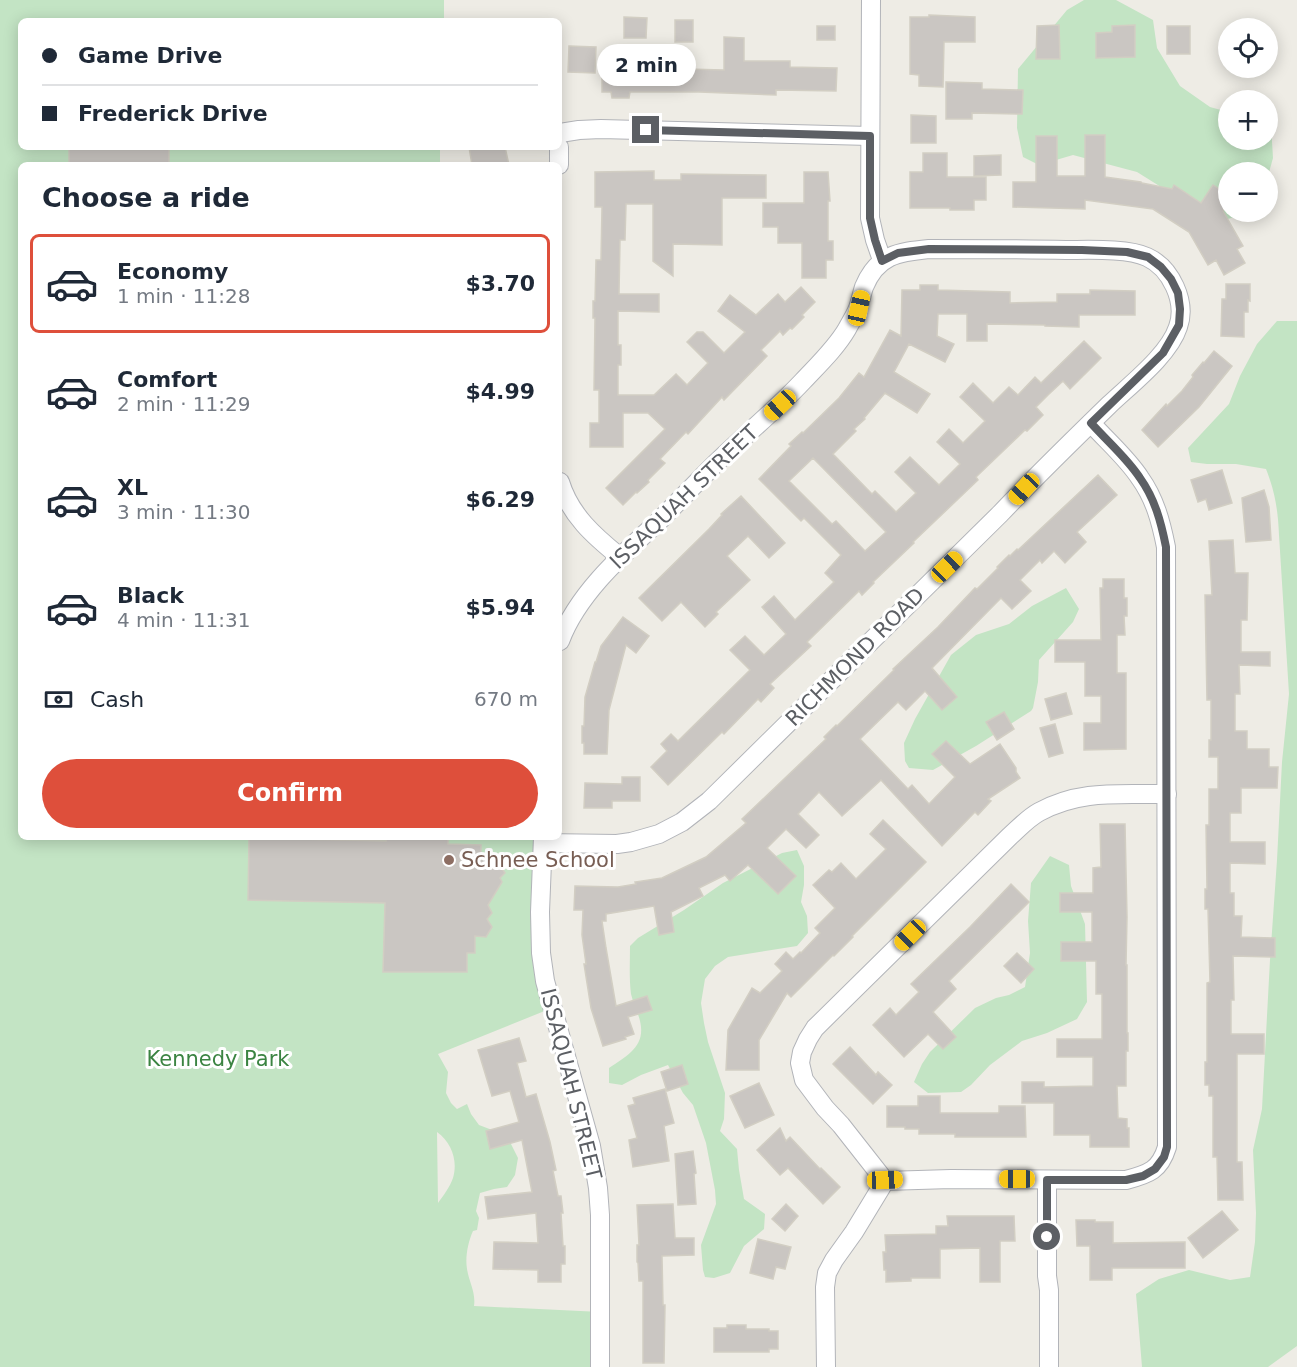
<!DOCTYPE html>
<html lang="en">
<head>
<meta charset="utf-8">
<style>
	body { margin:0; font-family:"DejaVu Sans",sans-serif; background:#f2f2f3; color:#1f2937; height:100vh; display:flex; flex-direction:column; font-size:22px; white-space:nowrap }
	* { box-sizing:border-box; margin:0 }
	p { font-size:20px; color:#747a83 }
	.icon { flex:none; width:33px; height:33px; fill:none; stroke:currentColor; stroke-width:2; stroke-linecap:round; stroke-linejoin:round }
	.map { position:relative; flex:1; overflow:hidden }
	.side { position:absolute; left:18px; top:162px; width:544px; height:678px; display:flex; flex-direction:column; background:#fff; border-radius:9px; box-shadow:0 3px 15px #0003 }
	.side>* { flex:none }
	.banner { position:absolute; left:18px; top:18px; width:544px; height:132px; border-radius:9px; box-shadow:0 3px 15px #0003; display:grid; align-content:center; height:132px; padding:0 24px; background:#fff }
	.buttons { position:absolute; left:1218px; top:18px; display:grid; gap:12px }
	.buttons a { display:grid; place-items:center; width:60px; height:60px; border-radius:50%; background:#fff; box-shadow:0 3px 15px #0003; font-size:30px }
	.end { position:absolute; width:27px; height:27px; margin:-14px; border:8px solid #5c5f64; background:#fff; box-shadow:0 0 0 3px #fff }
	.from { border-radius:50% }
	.bubble { position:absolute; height:42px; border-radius:21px; background:#fff; box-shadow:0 3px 15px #0003; font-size:20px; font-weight:700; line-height:42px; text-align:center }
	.car { position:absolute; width:18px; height:36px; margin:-18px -9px; border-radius:8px; box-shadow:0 0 4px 2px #0007; background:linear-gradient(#f5c518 24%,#345 0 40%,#f5c518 0 76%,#345 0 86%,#f5c518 0) }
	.banner b { display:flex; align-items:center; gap:21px; height:57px; font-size:22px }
	.banner b+b { border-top:2px solid #e0e1e3 }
	.banner i { width:15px; height:15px; background:#1f2937 }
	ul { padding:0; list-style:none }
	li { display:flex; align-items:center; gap:18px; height:99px; margin:0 12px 9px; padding:0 12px; border:3px solid transparent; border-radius:9px }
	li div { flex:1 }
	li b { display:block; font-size:22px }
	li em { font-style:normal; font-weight:700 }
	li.on { border-color:#de4f3b }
	li>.icon { width:54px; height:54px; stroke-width:1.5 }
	h2 { padding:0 24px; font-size:27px; line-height:72px }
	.pay { display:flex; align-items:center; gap:15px; height:66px; padding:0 24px; font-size:22px }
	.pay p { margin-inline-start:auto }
	.cta { display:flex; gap:12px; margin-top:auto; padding:12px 24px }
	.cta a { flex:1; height:69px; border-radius:36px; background:#de4f3b; color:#fff; font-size:24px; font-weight:700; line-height:69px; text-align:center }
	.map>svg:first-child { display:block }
</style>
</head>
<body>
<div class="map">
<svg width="1297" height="1367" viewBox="0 0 1297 1367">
	<rect width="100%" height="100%" fill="#eeece5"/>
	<g fill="#c3e4c4" fill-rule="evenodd">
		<path d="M0 0H444V21H21V147H440V165H21V837H543L552 1008 438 1054 448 1072 446 1093 451 1103 457 1109 467 1104 471 1114 479 1125 500 1133 511 1144 518 1158 515 1175 507 1187 494 1189 480 1193 476 1211 479 1218 477 1230 473 1231C468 1242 465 1257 467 1269 469 1282 476 1292 474 1306L601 1312 600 1367H0ZM437 1132C452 1143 458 1161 453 1178 450 1187 443 1196 438 1203Z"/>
		<path d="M1084 0H1116L1153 20 1157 48 1180 86 1210 107 1228 112V140H1268V123L1271 125 1273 158 1268 176V172H1228V212H1246L1242 215 1217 222 1137 172 1073 155 1039 165 1023 157 1017 128 1018 69 1067 10Z"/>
		<path d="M1277 321H1297V1346L1268 1367H1142L1136 1294 1159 1279 1189 1270 1230 1280 1250 1277 1255 1242 1256 1213 1253 1150 1262 1109 1270 960 1277 860 1282 762 1289 694 1279 535C1278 510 1275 492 1266 469L1236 464H1207L1191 462 1188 448 1229 404 1240 376 1257 344Z"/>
		<path d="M1066 588 1079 609 1073 622 1039 660 1038 682 1033 708 1031 711 976 746 933 770 909 768 905 761 904 743 915 719 951 655 976 635 1009 624 1032 606Z"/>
		<path d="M797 850 804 866V885L801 902 807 916 808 933 797 946 728 957 715 966 705 979 701 1003 704 1023 708 1042 725 1093 724 1119 720 1131 737 1149 739 1170 744 1199 765 1214 764 1229 744 1246 730 1273 714 1278 705 1277 703 1270 701 1245 716 1204 715 1190 706 1143 693 1105 683 1093 668 1065 641 1075 622 1085 609 1083V1068C628 1055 646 1046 640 1021 638 1012 633 1003 631 994 629 978 630 962 630 946L638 938 684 910 723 883 782 853Z"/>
		<path d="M1050 856 1069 865 1071 886 1085 924 1087 1002 1077 1019 1047 1033 1022 1041 990 1065 971 1085 961 1092 928 1093 914 1082 922 1064 930 1052 975 1008 996 998 1009 995 1025 987 1030 953 1028 921 1031 883Z"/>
	</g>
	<g fill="#cac6c2" stroke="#d2cec3" stroke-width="1.5" fill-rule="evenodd">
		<path d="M929 15 975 17V42H944L943 87 919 86V75L910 74V17H929Z"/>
		<path d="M624 17 647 18 646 38H624Z"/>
		<rect x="675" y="20" width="18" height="22"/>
		<path d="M1059 25 1060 59H1036L1037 26Z"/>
		<path d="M1135 25V57L1096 58V33L1112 32V26Z"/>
		<rect x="817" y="26" width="18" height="14"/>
		<rect x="1167" y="26" width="23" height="28"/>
		<path d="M724 37 744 38V61H790V67L837 68 836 91 776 90V95L699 92H630L629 98H612L611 92H602V68H651V59H686V69L724 70Z"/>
		<path d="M569 46 596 47 595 73 568 72Z"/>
		<path d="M946 82 982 83V89L1023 90 1022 114 972 113V119H946Z"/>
		<path d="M911 115 936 116V143H911Z"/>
		<path d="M1085 135H1105V177L1141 182 1142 183 1172 189 1174 185 1201 203 1213 185 1228 195V202L1223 211 1243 246 1237 249 1245 263 1224 275 1216 260 1208 265 1189 232 1153 209 1085 200V209L1013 207V182H1036V136H1057V176H1085Z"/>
		<rect x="69" y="147" width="100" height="18"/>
		<path d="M469 147H505L509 165H472Z"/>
		<path d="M923 153H947V177H986V200H974V210H950V208H910V172H923Z"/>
		<path d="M1001 155V175L974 176V156Z"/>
		<path d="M654 171V180H681V174L766 175V198H722V245L673 244V276L653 261V204H626L625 240H620L619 294H659V312L618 311V345H621V365H618V395H654L676 374 687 385 708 363 687 342 697 332H703L724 353 745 332 718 311 730 295 756 315 778 294 785 302 801 287 815 302 802 315 804 317 792 329 790 328 783 335 780 331 761 350 767 356 724 400 722 397 688 434 686 432 660 459 665 463 648 480 649 482 637 493 636 492 623 505 606 488 665 429 648 413H623V447H590V423H599V390H594L595 318H593V301H595L596 260H601L602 207H595V172Z"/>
		<path d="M804 172H828L830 201H828V241H833V260H826V278H802V243H778V227H763V203H804Z"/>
		<path d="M1226 284H1250V301L1248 300V312H1244V337L1221 336 1222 299H1226Z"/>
		<path d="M920 285H938V290L1010 292V303L1057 302V294H1090V290L1135 291V315H1079V327L1045 326V325L987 324V341H967V314H938L937 336 954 344 945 362 909 344 894 372 930 394 917 413 885 393 864 418 865 419 854 429 856 431 833 454 872 494 875 491 896 512 916 493 895 472 910 457 939 485 960 464 937 442 949 429 963 443 985 421 960 397 973 383 993 403 1009 387 1018 395 1035 377 1041 383 1084 341 1101 358 1070 389 1063 381 1048 395 1036 407 1043 415 1027 431 1025 430 976 477 978 480 913 542 914 543 873 582 874 583 862 595 859 591 807 642 811 646 770 684 774 688 761 702 758 699 724 734 722 732 668 785 651 767 667 751 661 744 671 734 678 741 750 670 730 650 745 636 764 655 786 634 762 607 774 596 795 620 834 582 825 573 841 555 804 518 801 521 759 479 791 446 789 444 802 432 803 433 839 398 859 373 864 377 890 330 901 336 902 290H920ZM813 458 886 532 865 551 836 521 832 524 789 481Z"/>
		<path d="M1214 351 1232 366 1199 407 1158 447 1142 430 1166 404 1167 406 1182 391 1193 377 1192 375 1203 362 1204 363Z"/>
		<path d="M1222 470 1232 503 1209 510 1206 499 1198 502 1191 480Z"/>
		<path d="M1098 475 1117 495 1077 532 1086 542 1065 563 1054 551 1042 563 1040 560 1020 580 1031 591 1012 609 1001 598 932 668 957 697 942 710 925 691 906 710 898 702 860 739 908 789 912 785 929 804 955 777 932 754 946 741 970 764 1000 744 1016 768V772L1020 778 988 799 991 801 978 815 975 812 942 846 881 780 842 816 819 792 798 814 819 835 806 848 786 829 767 848 796 876 778 894 748 865 730 881 725 875 699 888 703 896 671 912 674 932 659 935 654 906 606 914V921H602L606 948 616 1006 647 996 652 1010 628 1017 634 1034 625 1037 626 1039 603 1046 591 1008 584 964H586L582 935 583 910H574L575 886 618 887 636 884 635 882 662 878 706 857 746 823 742 819 826 739 824 737 836 725 837 726 894 670 893 669 938 627 975 588 977 589 998 568 997 567 1009 555 1010 556 1017 549 1018 550Z"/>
		<path d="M1264 490 1269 507 1271 540 1246 542 1242 498Z"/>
		<path d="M741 496 785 543 769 558 748 536 727 556 750 580 716 612 718 614 705 627 681 602 662 621 639 598 709 529 722 515 721 514Z"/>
		<path d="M1233 540 1235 573H1248L1247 620H1241V652H1270V666L1239 665 1240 694H1235V731H1247V749H1269V767H1278L1277 788H1241V813H1230V842H1265V864L1230 863V893H1234V916H1242L1241 937 1275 938V957L1233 956 1234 1000H1231V1034H1264V1054H1237V1162H1242L1243 1200H1218L1217 1157H1213V1096H1209V1085H1205V1062H1207V983L1210 982 1208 909H1205V889H1207L1206 825H1209V789H1218V757H1209V740H1211V700H1207L1205 595H1212L1209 541Z"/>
		<path d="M1103 579H1124V598H1127V616H1124L1125 635H1117V673H1126V749L1084 750V723H1101V696H1085V662H1055V640H1101L1100 588H1103Z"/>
		<path d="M623 617 649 636 636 653 626 645 609 710 607 754H584V743H582V726H584L585 697 595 662H596L601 646Z"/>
		<path d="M1066 693 1072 714 1051 720 1045 699Z"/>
		<path d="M1004 712 1014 729 997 740 986 722Z"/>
		<path d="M1055 724 1063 753 1049 757 1040 728Z"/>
		<path d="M622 777H640V801H612V808H584L585 783 622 784Z"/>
		<path d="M883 820 926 862 852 936 853 937 834 956 833 955 791 997 787 993 759 1040V1070H726L728 1030 752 988 760 993 782 971 775 964 786 952 793 959 800 952 801 953 820 933 815 928 835 908 813 885 829 870 832 872 841 863 856 879 886 849 870 834Z"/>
		<path d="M1100 824H1125L1127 917 1126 965H1127V1033H1128V1051H1126V1086H1117L1118 1118 1127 1119V1128H1129V1147H1090V1135H1054V1103H1022V1082H1044V1087L1093 1086V1057H1057V1039H1102V994H1096V961H1061V942H1092V912H1060V893H1093V868L1101 867Z"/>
		<path d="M386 837H448V844L481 845V854H501L504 862 501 867 505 873 500 878 502 882 488 905 492 913 487 919 492 927 486 937 475 936V953H467V972H383L385 903 248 900 249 838 386 841Z"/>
		<path d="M1011 884 1029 902 949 981 956 989 933 1012 956 1037 943 1049 928 1034 904 1057 873 1025 890 1008 896 1015 919 992 911 984 970 927Z"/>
		<path d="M1017 953 1034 969 1021 983 1004 966Z"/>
		<path d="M519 1038 526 1061 517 1063 526 1097 536 1094 550 1142 556 1170 553 1171 558 1196H561L563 1213H561L563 1246H565V1264H561V1282H538V1270L493 1269 494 1242 538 1243 536 1213 488 1219 485 1197 532 1192 522 1140 490 1149 486 1131 519 1122 510 1091 492 1096 478 1050Z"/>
		<path d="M850 1047 876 1075 878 1072 892 1085 873 1104 833 1064Z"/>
		<path d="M682 1065 688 1084 667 1091 661 1072Z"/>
		<path d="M759 1083 774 1115 745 1128 730 1096Z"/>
		<path d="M665 1089 674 1123 664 1126 669 1161 633 1167 629 1140 637 1138 628 1106 635 1104 633 1098Z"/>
		<path d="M918 1096H940V1113H998L999 1112V1106H1025L1026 1137H955V1134H919V1129H905V1127H887V1106H918Z"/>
		<path d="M780 1128 786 1141 790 1137 820 1169 821 1168 840 1187 823 1204 788 1168 780 1175 757 1150Z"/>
		<path d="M693 1151 696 1173 694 1174 696 1204 678 1205 675 1154Z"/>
		<path d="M673 1204 675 1238H694V1255L662 1256 663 1305H665L664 1363H643V1281H639L638 1263 637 1262V1245H639L637 1205Z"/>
		<path d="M786 1204 798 1216 785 1231 772 1219Z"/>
		<path d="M1222 1211 1238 1230 1203 1258 1188 1238Z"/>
		<path d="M947 1216H1014L1015 1241H1000V1282H980V1248L940 1249V1278H911V1281L886 1282V1270H884L883 1252H886L885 1235 936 1234V1226H948Z"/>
		<path d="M1076 1220H1095V1222H1113V1243L1185 1242V1268H1112V1280H1090V1246H1077Z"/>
		<path d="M758 1239 791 1247 785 1269 776 1267 773 1279 750 1273Z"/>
		<path d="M727 1325H746V1329H769V1331H778V1349H769V1352H714V1328H727Z"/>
	</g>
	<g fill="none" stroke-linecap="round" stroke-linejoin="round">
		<defs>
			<g id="minor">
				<path d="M871 0 870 218 875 240 882 260"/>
				<path d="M560 133 579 130 601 129 870 136"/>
				<path d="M559 165V147"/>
				<path d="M560 482C570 515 594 536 620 557"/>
				<path d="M543 837 540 912 541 953 545 981 591 1146 598 1188 600 1215V1367"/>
				<path d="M543 843 617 844 631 842 659 834 682 822 709 801 1000 514C1035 477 1072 441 1109 405 1131 384 1169 355 1178 327 1187 302 1171 268 1147 257 1128 248 1088 250 1066 250 1020 249 975 249 929 249 898 252 877 255 864 287 862 293 861 299 859 305 857 313 851 321 847 329 836 348 818 365 803 381 774 412 741 438 711 468 694 485 677 503 660 520 623 554 578 593 560 641"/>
				<path d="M1047 1180V1276L1049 1290V1367"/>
				<path d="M885 1181 951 1179 1126 1180C1149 1174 1160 1170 1167 1147L1166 547C1161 522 1155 499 1140 478 1127 458 1107 441 1091 423"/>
				<path d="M885 1181 841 1125 825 1108 804 1080 800 1063 802 1052 808 1039 815 1028 1010 836C1019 828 1028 818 1039 812 1081 789 1120 795 1167 794"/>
				<path d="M826 1367 825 1287 827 1273 834 1260 854 1232 885 1181"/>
			</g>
		</defs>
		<use href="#minor" stroke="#b2b4b9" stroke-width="20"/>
		<use href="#minor" stroke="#fff" stroke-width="18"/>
	</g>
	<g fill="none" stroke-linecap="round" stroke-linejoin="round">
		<path stroke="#5c5f64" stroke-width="8" d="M646 130 870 136V218L875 240 882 261 898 253 929 249 1082 250 1127 252 1148 257 1161 267 1171 279 1178 293 1180 309 1179 325 1163 353 1091 423C1107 441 1127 458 1140 478 1155 499 1161 522 1166 547L1167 1147 1164 1157 1155 1169 1143 1176 1126 1180H1047V1237"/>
	</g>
	<circle fill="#8d6e63" stroke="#fff" stroke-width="2" cx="449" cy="860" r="6"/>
	<g text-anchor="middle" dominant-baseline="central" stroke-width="6" stroke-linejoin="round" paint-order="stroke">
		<g font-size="21" fill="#5c5f64" stroke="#fff">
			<text transform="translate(684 497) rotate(-44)">ISSAQUAH STREET</text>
			<text transform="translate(855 657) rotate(-45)">RICHMOND ROAD</text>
			<text transform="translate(571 1084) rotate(76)">ISSAQUAH STREET</text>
		</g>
		<g font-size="21" fill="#785e54" stroke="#fff" text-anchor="start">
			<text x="461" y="860">Schnee School</text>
		</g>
		<g font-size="21" fill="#3b8442" stroke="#fff">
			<text x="218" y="1059">Kennedy Park</text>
		</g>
	</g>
</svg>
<div class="buttons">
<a><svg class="icon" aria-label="locate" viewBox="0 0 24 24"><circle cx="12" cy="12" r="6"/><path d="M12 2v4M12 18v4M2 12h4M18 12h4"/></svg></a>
<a>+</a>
<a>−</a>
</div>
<i class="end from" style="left:1047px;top:1237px"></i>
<i class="end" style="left:646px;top:130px"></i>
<div class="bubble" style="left:597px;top:44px;width:99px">2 min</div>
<i class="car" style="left:859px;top:308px;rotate:13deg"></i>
<i class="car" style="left:780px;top:405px;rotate:227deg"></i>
<i class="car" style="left:1024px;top:489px;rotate:223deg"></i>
<i class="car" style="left:947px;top:567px;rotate:46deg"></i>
<i class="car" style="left:910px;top:935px;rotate:225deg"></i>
<i class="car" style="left:1017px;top:1179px;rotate:270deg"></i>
<i class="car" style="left:885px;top:1180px;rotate:88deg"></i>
<div class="banner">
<b><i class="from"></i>Game Drive</b>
<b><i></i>Frederick Drive</b>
</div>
<section class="side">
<h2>Choose a ride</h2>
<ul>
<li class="on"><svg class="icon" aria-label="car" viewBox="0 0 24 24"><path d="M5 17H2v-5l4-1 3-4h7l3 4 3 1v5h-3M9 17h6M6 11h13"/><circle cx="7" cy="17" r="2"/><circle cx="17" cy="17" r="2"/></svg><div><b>Economy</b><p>1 min · 11:28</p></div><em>$3.70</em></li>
<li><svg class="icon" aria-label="car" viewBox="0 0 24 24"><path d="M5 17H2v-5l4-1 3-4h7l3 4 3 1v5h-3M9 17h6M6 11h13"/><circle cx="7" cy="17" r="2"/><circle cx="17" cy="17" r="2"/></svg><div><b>Comfort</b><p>2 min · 11:29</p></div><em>$4.99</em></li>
<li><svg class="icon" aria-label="car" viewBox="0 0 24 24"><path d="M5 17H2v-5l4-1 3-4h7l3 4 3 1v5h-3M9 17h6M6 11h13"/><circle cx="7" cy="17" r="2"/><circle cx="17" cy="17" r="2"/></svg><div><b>XL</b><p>3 min · 11:30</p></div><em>$6.29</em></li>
<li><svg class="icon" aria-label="car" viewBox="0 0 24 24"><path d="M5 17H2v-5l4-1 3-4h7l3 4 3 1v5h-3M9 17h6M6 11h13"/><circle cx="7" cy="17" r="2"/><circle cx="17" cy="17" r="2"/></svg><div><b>Black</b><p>4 min · 11:31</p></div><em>$5.94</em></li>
</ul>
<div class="pay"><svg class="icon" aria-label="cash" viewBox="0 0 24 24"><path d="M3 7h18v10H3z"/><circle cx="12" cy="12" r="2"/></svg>Cash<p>670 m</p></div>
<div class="cta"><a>Confirm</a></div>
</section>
</div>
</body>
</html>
